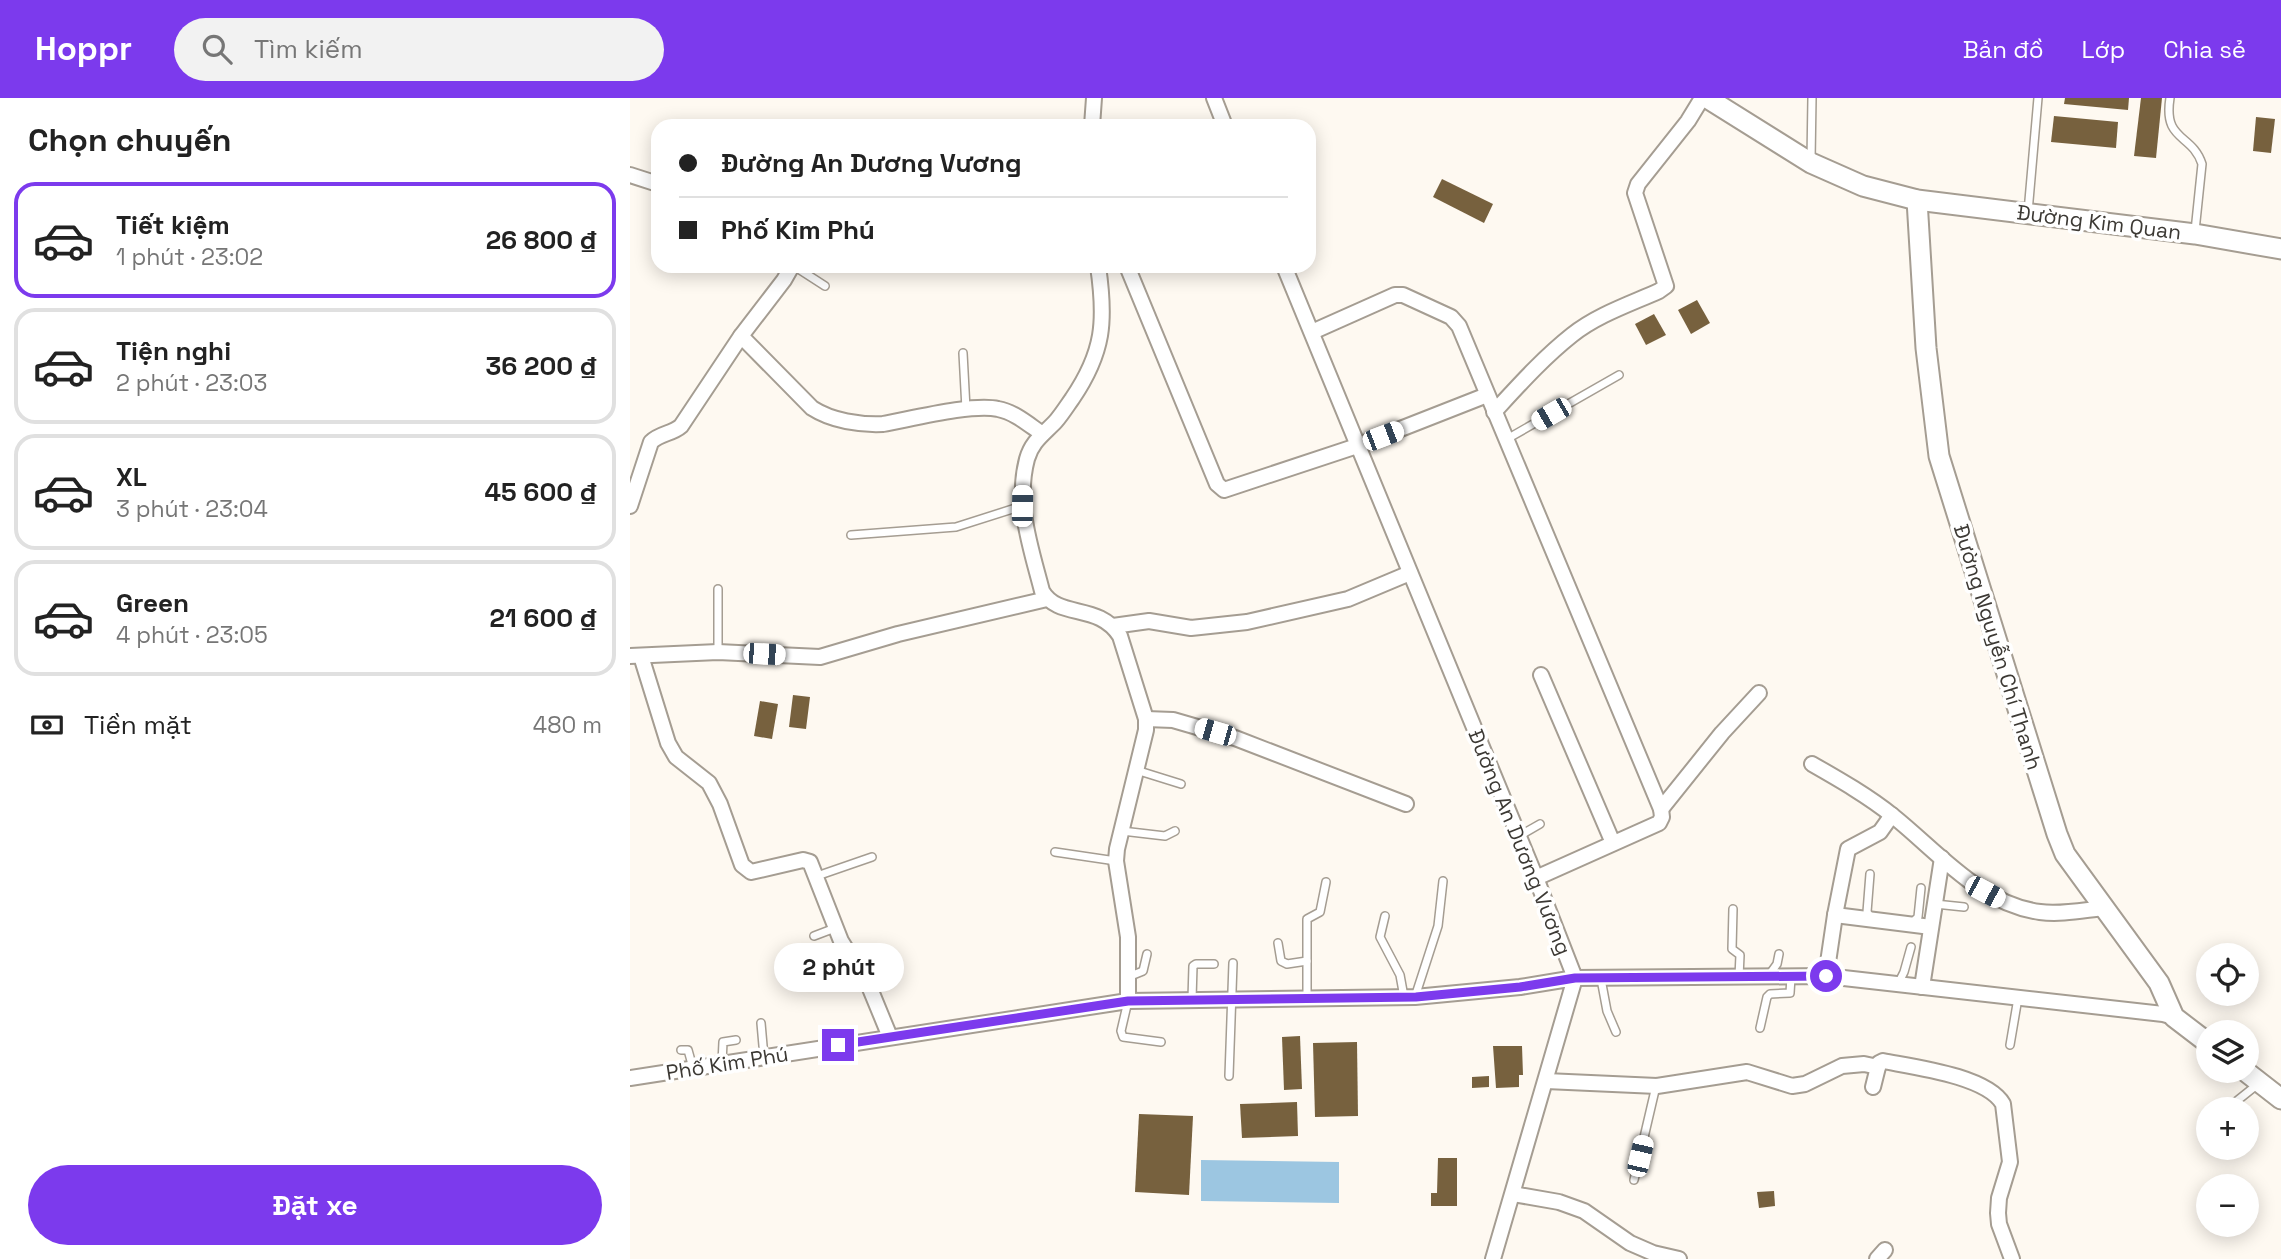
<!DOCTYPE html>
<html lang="vi">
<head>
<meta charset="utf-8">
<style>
	body { margin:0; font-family:"Space Grotesk",sans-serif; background:#f2f2f2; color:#222; height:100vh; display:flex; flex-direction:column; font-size:26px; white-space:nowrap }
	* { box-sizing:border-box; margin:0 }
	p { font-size:23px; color:#767676 }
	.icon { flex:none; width:38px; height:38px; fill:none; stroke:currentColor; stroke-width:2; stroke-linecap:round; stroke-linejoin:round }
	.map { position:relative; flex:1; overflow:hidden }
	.details { display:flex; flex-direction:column; background:#fff; width:630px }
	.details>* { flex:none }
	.banner { position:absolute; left:21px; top:21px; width:665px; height:154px; border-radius:21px; box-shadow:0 4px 18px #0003; display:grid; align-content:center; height:154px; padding:0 28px; background:#fff }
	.tools { position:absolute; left:1566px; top:845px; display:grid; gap:14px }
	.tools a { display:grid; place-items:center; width:63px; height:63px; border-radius:50%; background:#fff; box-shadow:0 4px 18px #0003; font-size:35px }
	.end { position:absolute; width:32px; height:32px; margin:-16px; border:9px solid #7c3aed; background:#fff; box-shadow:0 0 0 4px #fff }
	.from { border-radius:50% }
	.bubble { position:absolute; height:49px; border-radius:24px; background:#fff; box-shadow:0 4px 18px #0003; font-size:23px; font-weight:600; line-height:49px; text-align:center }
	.car { position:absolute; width:21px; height:42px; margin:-21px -10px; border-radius:9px; box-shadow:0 0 5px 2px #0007; background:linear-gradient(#fff 24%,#345 0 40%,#fff 0 76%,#345 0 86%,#fff 0) }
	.banner b { display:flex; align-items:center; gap:24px; height:66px; font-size:26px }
	.banner b+b { border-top:2px solid #e0e0e0 }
	.banner i { width:18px; height:18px; background:#222 }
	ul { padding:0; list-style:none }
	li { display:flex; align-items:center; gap:21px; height:116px; margin:0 14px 10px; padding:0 14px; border:4px solid #e0e0e0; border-radius:21px }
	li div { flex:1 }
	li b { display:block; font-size:26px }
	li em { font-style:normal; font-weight:600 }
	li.active { border-color:#7c3aed }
	li>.icon { width:63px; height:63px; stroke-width:1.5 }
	h2 { padding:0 28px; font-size:32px; line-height:84px }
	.pay { display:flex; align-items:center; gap:18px; height:77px; padding:0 28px; font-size:26px }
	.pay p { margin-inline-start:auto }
	.cta { display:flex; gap:14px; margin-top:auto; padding:14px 28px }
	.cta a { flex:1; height:80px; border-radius:42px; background:#7c3aed; color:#fff; font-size:28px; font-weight:600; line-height:80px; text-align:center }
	header { display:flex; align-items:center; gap:42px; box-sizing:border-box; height:98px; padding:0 35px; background:#7c3aed; color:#fff }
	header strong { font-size:33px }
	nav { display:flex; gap:38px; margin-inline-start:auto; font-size:24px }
	.search { width:490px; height:63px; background:#f2f2f2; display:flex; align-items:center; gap:18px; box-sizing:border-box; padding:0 24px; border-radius:38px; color:#767676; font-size:26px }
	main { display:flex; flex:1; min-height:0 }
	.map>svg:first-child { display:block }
</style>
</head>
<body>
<header>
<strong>Hoppr</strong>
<div class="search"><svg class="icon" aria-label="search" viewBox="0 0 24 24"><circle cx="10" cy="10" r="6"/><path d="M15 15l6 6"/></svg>Tìm kiếm</div>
<nav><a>Bản đồ</a><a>Lớp</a><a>Chia sẻ</a></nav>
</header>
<main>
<section class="details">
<h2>Chọn chuyến</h2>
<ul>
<li class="active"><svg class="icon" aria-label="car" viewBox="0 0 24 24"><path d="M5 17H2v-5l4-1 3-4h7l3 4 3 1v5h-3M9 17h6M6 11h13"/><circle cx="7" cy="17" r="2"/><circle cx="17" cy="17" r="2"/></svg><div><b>Tiết kiệm</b><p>1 phút · 23:02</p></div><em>26 800 ₫</em></li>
<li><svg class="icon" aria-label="car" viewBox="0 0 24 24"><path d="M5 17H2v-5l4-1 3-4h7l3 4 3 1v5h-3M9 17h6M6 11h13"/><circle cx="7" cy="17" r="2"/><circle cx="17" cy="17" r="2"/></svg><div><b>Tiện nghi</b><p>2 phút · 23:03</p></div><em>36 200 ₫</em></li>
<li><svg class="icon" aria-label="car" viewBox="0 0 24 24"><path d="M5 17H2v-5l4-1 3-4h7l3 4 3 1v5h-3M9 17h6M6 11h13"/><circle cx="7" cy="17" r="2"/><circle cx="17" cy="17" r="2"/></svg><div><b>XL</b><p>3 phút · 23:04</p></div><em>45 600 ₫</em></li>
<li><svg class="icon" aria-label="car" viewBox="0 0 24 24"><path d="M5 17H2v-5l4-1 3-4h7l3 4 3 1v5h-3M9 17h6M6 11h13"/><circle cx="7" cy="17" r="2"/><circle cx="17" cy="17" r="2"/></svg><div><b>Green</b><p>4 phút · 23:05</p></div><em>21 600 ₫</em></li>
</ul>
<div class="pay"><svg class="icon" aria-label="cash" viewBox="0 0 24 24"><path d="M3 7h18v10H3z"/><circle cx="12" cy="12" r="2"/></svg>Tiền mặt<p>480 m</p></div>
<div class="cta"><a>Đặt xe</a></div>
</section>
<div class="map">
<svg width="1651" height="1161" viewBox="0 0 1651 1161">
	<rect width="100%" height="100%" fill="#fef9f1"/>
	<path fill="#9cc6e1" d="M571 1062 709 1064V1105L571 1103Z"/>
	<g fill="#77613e">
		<path d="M1435 0H1499L1498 12 1434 6Z"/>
		<path d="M1511 0H1532L1526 60 1504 58Z"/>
		<path d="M1424 18 1488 24 1486 50 1421 44Z"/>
		<path d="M1626 19 1645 21 1641 55 1623 53Z"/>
		<path d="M812 81 863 106 854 125 803 99Z"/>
		<path d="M1067 202 1080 225 1061 236 1048 212Z"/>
		<path d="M1024 216 1036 237 1016 247 1005 226Z"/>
		<path d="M163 597 180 599 176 631 159 629Z"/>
		<path d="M130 603 148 606 142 641 124 638Z"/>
		<path d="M670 938 672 991 654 992 652 939Z"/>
		<path d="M727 944 728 1018 685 1019 683 945Z"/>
		<path d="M863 948H892L893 977H889V989L866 990Z"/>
		<path d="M859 978V989L842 990V979Z"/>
		<path d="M667 1004 668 1038 612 1040 610 1006Z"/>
		<path d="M509 1016 563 1018 559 1097 505 1094Z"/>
		<path d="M808 1060H827V1108H801V1095H807Z"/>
		<path d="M1144 1093 1145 1108 1129 1110 1127 1094Z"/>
	</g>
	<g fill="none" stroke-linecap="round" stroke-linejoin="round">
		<defs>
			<g id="lane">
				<path d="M1540 0C1533 44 1562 35 1572 66L1565 133"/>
				<path d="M1181 62 1182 0"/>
				<path d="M1398 114 1408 0"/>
				<path d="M164 168 195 188"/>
				<path d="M333 255 336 311"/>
				<path d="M877 341 989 277"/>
				<path d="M221 437 326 429 392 408"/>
				<path d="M88 491V554"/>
				<path d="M506 672 551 686"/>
				<path d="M492 733 535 738 545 733"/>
				<path d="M889 738 910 726"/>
				<path d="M425 754 486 763"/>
				<path d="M1240 776 1237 814 1241 820"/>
				<path d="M187 778 242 759"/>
				<path d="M1305 806 1334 809"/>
				<path d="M1103 811 1102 851 1110 857 1109 879"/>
				<path d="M755 818 750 839 770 877 774 899"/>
				<path d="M1281 826 1288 819 1291 790"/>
				<path d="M184 838 205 830"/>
				<path d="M648 845 651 863 657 866 677 863"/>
				<path d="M1139 877 1147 866 1149 856"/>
				<path d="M498 879 513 873 517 856"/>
				<path d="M971 881 977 913 986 934"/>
				<path d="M1268 886 1274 874 1281 849"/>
				<path d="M785 899 808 828 813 783"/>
				<path d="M677 900V821L690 814 696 784"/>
				<path d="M562 901 563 868 566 866H584"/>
				<path d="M498 903 491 933 493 939 531 944"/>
				<path d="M131 925 134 959"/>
				<path d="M1130 930 1137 899 1140 896 1160 895 1161 879"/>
				<path d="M1380 947 1388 900"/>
				<path d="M51 952H58L63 970"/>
				<path d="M92 965 93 944 106 942"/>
				<path d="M599 978 603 865"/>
				<path d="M1598 1010 1628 986"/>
				<path d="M1004 1082 1026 988"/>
			</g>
			<g id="street">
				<path d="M584 0 595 28"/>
				<path d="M462 28 464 0"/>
				<path d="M0 77 28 86"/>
				<path d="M468 168C476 223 474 254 442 301 437 308 432 316 426 323 414 336 402 343 397 361 385 406 401 450 412 493 429 522 468 504 490 538L516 621V632L487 751 486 763 498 839V903"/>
				<path d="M497 168 587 386 594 392 727 348 857 297"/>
				<path d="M654 168 906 780 945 880 1196 878 1533 916 1544 919"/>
				<path d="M682 234 765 197H773L821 219 829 228 1031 711 1032 719 1029 725 906 780"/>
				<path d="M111 238 182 310C202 323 230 327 253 326 281 321 343 305 368 311 384 314 398 326 411 335"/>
				<path d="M864 314C889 287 913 260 942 237 967 217 1000 206 1029 193L1036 188 1005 95 1008 86 1058 23 1072 0"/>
				<path d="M0 408 21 344C30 335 42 336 51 328L111 238 154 182 162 168"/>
				<path d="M483 528 519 523 561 530 617 524 718 501 780 475"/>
				<path d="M0 558 88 554 190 559 268 536 417 501"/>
				<path d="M11 558 38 645 46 659 79 685 90 706 112 767 121 774 173 762 180 764 211 843 239 888 260 939"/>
				<path d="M911 577 983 745"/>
				<path d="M516 621 543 622 605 640 776 706"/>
				<path d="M1182 666C1210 682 1238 698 1263 718 1308 754 1350 806 1410 814 1431 817 1454 812 1474 810"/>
				<path d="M1031 711 1092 635 1129 595"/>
				<path d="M1205 817 1301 829"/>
				<path d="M1196 878 1205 817 1218 751 1250 734 1262 717"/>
				<path d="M1292 889 1312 760"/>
				<path d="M0 980 498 903 785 899 890 889 945 880 863 1161"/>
				<path d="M916 983 1027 988 1117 974 1162 988 1175 986 1212 968 1234 966 1248 969"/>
				<path d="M1243 989 1249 965 1253 963C1284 969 1357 978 1373 1006L1380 1064 1369 1100 1368 1115 1369 1126 1382 1161"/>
				<path d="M883 1096 929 1104 954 1113 1000 1145 1023 1155 1049 1161"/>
				<path d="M1247 1161 1255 1152"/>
			</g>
			<g id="secondary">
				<path d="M1077 0 1181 65 1233 88 1287 102 1565 136 1651 151"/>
				<path d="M1287 102 1296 250 1309 358 1427 736 1435 756 1529 885 1544 919 1578 945"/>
				<path d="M1615 973 1651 1001"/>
			</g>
		</defs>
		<use href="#lane" stroke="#a59d92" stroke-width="10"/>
		<use href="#street" stroke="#a59d92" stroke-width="18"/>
		<use href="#secondary" stroke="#a59d92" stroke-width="23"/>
		<use href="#lane" stroke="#fff" stroke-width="7"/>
		<use href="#street" stroke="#fff" stroke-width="14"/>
		<use href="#secondary" stroke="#fff" stroke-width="19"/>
	</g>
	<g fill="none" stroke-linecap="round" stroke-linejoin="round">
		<path stroke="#7c3aed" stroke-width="9" d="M208 947 498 903 786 899 890 889 945 880 1196 878"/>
	</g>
	<g text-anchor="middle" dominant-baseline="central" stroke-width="7" stroke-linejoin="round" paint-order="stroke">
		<g font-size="21" fill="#3c3934" stroke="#fff">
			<text transform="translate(1469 124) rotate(7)">Đường Kim Quan</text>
			<text transform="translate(1368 549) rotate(73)">Đường Nguyễn Chí Thanh</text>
			<text transform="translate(890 744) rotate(68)">Đường An Dương Vương</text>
			<text transform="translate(97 965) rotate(-9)">Phố Kim Phú</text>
		</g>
	</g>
</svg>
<div class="tools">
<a><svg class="icon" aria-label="locate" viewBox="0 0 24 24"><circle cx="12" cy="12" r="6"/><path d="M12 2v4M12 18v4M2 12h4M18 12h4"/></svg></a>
<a><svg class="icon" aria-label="layers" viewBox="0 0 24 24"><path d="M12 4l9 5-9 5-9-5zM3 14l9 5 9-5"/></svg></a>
<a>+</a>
<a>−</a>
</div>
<i class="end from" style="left:1196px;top:878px"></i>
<i class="end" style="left:208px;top:947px"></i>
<div class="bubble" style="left:144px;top:845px;width:130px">2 phút</div>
<i class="car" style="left:921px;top:316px;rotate:240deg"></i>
<i class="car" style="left:753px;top:338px;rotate:69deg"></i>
<i class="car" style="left:392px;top:408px;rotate:1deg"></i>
<i class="car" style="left:134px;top:556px;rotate:93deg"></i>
<i class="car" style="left:585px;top:634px;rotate:286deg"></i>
<i class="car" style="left:1355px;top:794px;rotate:118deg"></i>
<i class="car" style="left:1010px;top:1058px;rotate:13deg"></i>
<div class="banner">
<b><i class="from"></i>Đường An Dương Vương</b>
<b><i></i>Phố Kim Phú</b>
</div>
</div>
</main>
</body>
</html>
